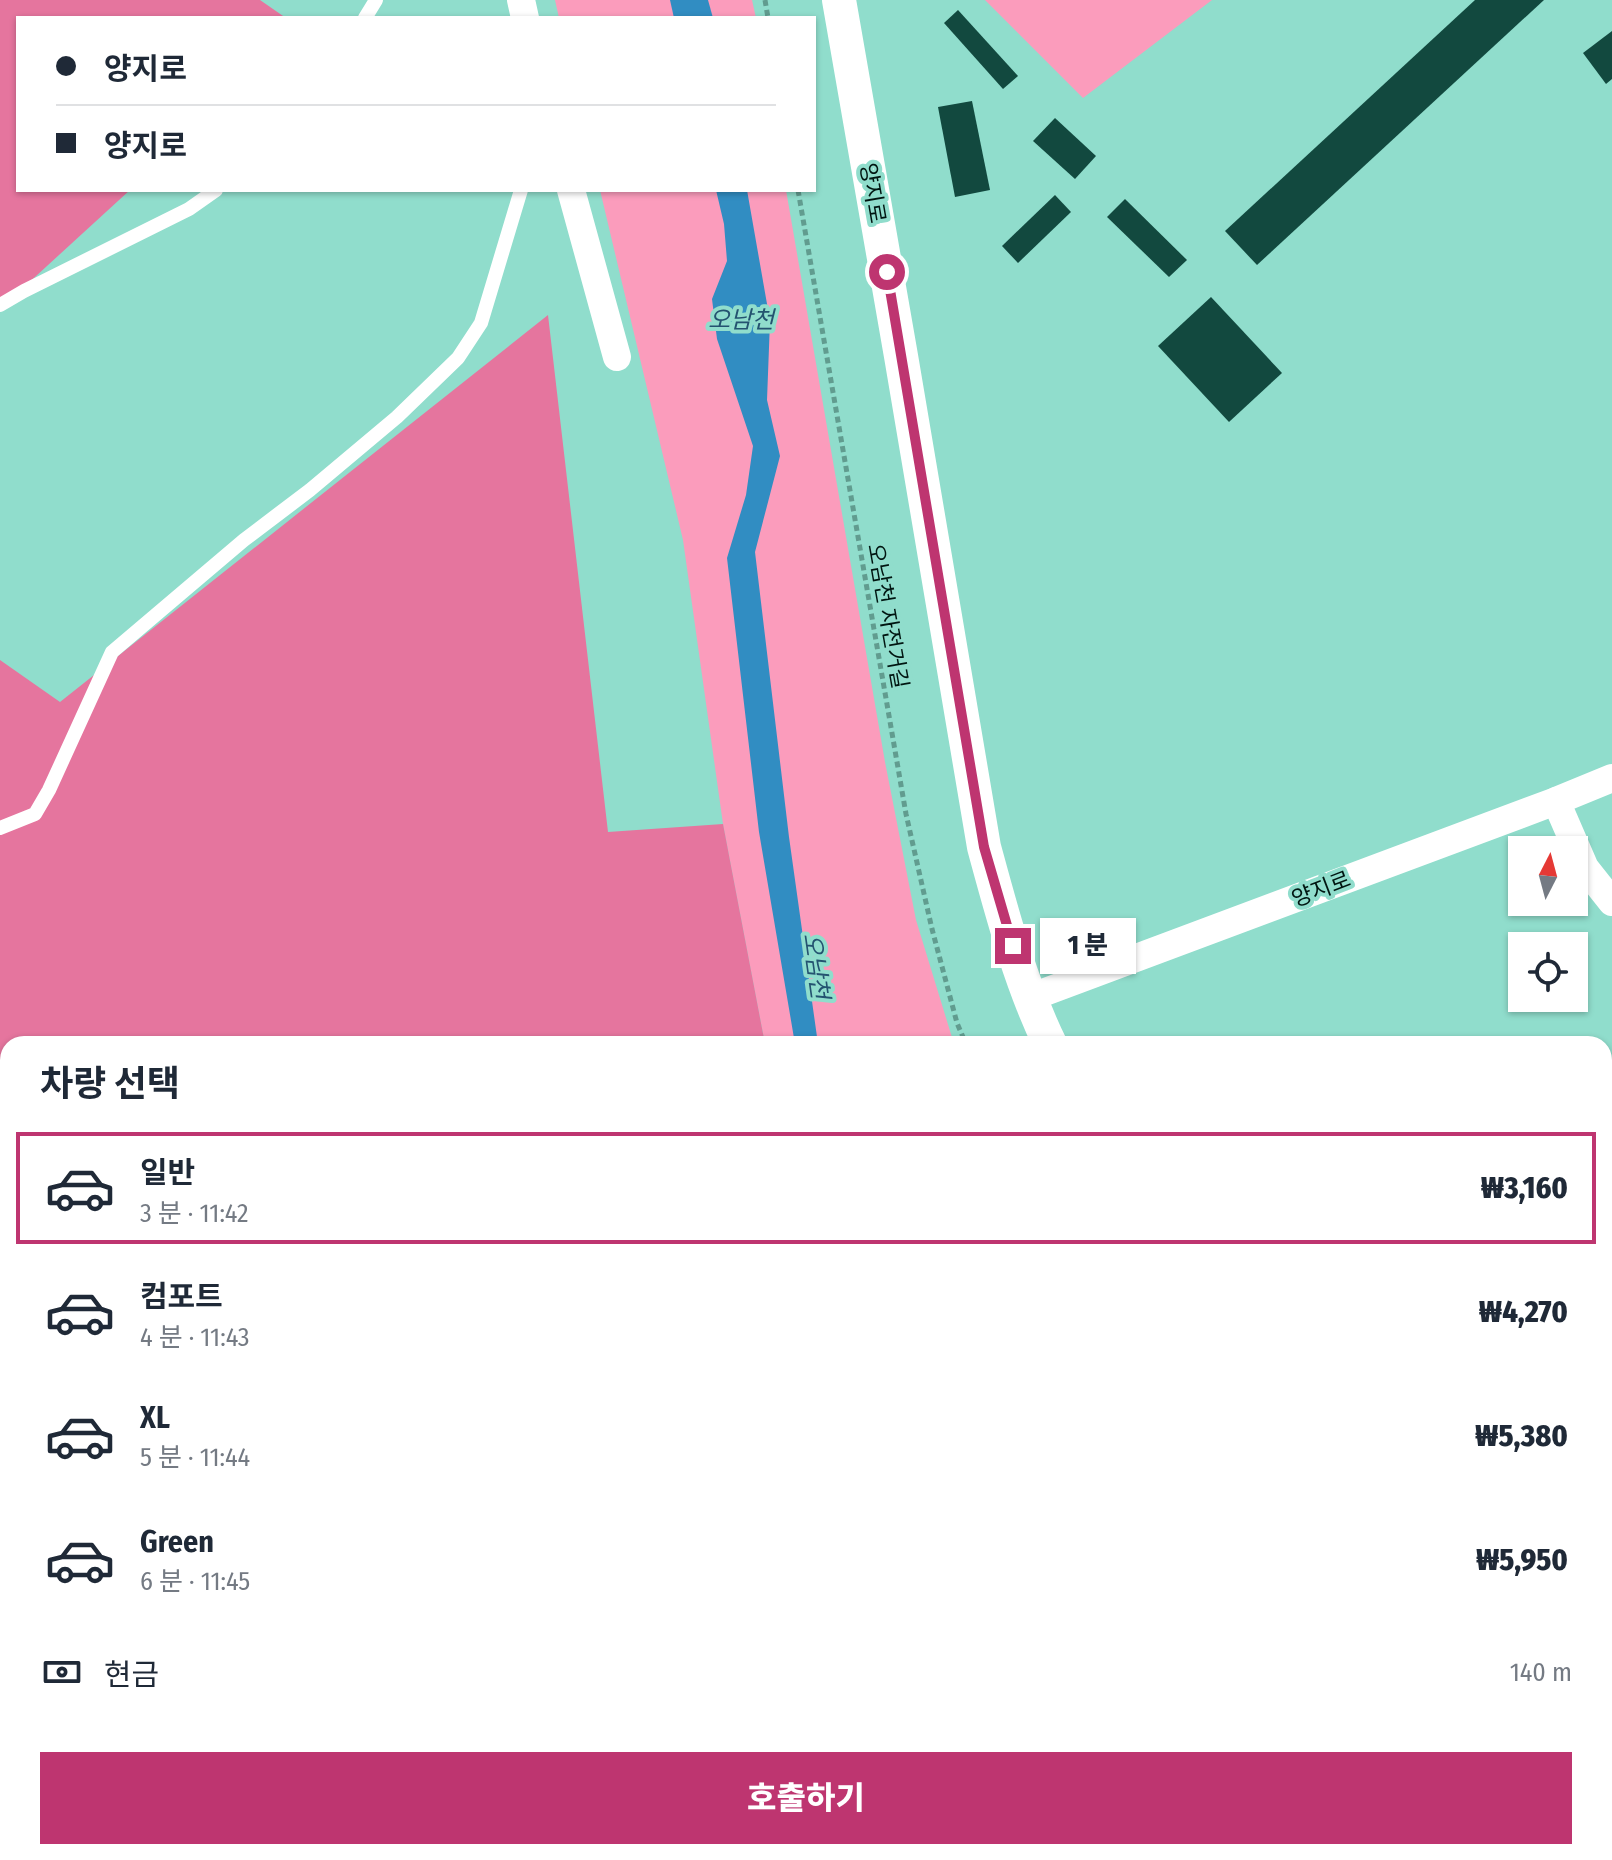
<!DOCTYPE html>
<html lang="ko">
<head>
<meta charset="utf-8">
<style>
	body { margin:0; font-family:"Fira Sans Condensed","Noto Sans KR",sans-serif; background:#f6f6f7; color:#1f2937; height:100vh; display:flex; flex-direction:column; font-size:30px; white-space:nowrap }
	* { box-sizing:border-box; margin:0 }
	p { font-size:26px; color:#747a83 }
	.icon { flex:none; width:44px; height:44px; fill:none; stroke:currentColor; stroke-width:2; stroke-linecap:round; stroke-linejoin:round }
	.map { position:relative; flex:1; overflow:hidden }
	.drawer { position:absolute; left:0px; top:1036px; width:1612px; height:824px; display:flex; flex-direction:column; background:#fff; border-radius:24px 24px 0 0; box-shadow:0 2px 6px #0004 }
	.drawer>* { flex:none }
	.banner { position:absolute; left:16px; top:16px; width:800px; height:176px; border-radius:0px; box-shadow:0 2px 6px #0004; display:grid; align-content:center; height:176px; padding:0 40px; background:#fff }
	.needle { width:52px; rotate:6deg }
	.tools { position:absolute; left:1508px; top:836px; display:grid; gap:16px }
	.tools a { display:grid; place-items:center; width:80px; height:80px; border-radius:0px; background:#fff; box-shadow:0 2px 6px #0004; font-size:40px }
	.end { position:absolute; width:36px; height:36px; margin:-18px; border:10px solid #be3570; background:#fff; box-shadow:0 0 0 4px #fff }
	.from { border-radius:50% }
	.bubble { position:absolute; height:56px; border-radius:0px; background:#fff; box-shadow:0 2px 6px #0004; font-size:26px; font-weight:800; line-height:56px; text-align:center }
	.banner b { display:flex; align-items:center; gap:28px; height:76px; font-size:30px }
	.banner b+b { border-top:2px solid #e0e1e3 }
	.banner i { width:20px; height:20px; background:#1f2937 }
	ul { padding:0; list-style:none }
	li { display:flex; align-items:center; gap:24px; height:112px; margin:0 16px 12px; padding:0 24px; border:4px solid transparent; border-radius:0px }
	li div { flex:1 }
	li b { display:block; font-size:30px }
	li em { font-style:normal; font-weight:800 }
	li.active { border-color:#be3570 }
	li>.icon { width:72px; height:72px; stroke-width:1.5 }
	h2 { padding:0 40px; font-size:36px; line-height:96px }
	.pay { display:flex; align-items:center; gap:20px; height:88px; padding:0 40px; font-size:30px }
	.pay p { margin-inline-start:auto }
	.cta { display:flex; gap:16px; margin-top:auto; padding:16px 40px }
	.cta a { flex:1; height:92px; border-radius:0px; background:#be3570; color:#fff; font-size:32px; font-weight:800; line-height:92px; text-align:center }
	.map>svg:first-child { display:block }
</style>
</head>
<body>
<div class="map">
<svg width="1612" height="1860" viewBox="0 0 1612 1860">
	<rect width="100%" height="100%" fill="#90ddcc"/>
	<g fill="#fb9cbc">
		<path d="M555 0H752L756 18H559Z"/>
		<path d="M985 0H1212L1083 98Z"/>
		<path d="M600 190H786L885 762 916 920 954 1044H765L723 824 683 540Z"/>
		<path d="M1327 1852H1567L1572 1860H1335Z"/>
	</g>
	<g fill="#e5759e">
		<path d="M0 0H260L286 18H18V190H130L0 309Z"/>
		<path d="M548 315 608 832 723 824 765 1044H8V1852H1012L1005 1860H0V660L60 702Z"/>
	</g>
	<g fill="#318dc2">
		<path d="M670 0H708L713 18H674Z"/>
		<path d="M716 190H747L770 321 767 400 780 456 755 552 789 837 818 1044H795L759 832 727 558 746 495 753 446 717 339 712 299 727 261 724 224Z"/>
	</g>
	<path fill="#90ddcc" d="M1461 1852H1502L1493 1860H1466Z"/>
	<g fill="#12493f">
		<path d="M1475 0H1544L1257 265 1225 231Z"/>
		<path d="M958 10 1018 76 1003 89 944 23Z"/>
		<path d="M1612 31V79L1606 84 1583 53Z"/>
		<path d="M972 101 990 190 955 197 938 107Z"/>
		<path d="M1055 118 1096 156 1075 179 1033 141Z"/>
		<path d="M1055 195 1071 212 1018 263 1002 246Z"/>
		<path d="M1125 199 1187 260 1169 277 1107 217Z"/>
		<path d="M1211 297 1282 373 1229 422 1158 346Z"/>
		<path d="M1604 1142 1612 1151V1165L1604 1172Z"/>
		<path d="M1612 1207V1344L1610 1346 1604 1339V1214Z"/>
		<path d="M1604 1377 1612 1385V1451L1604 1459Z"/>
	</g>
	<g fill="none" stroke-linecap="round" stroke-linejoin="round">
		<g stroke="#619c8f" stroke-width="5" stroke-dasharray="6 4" stroke-linecap="butt">
			<path d="M765 0 768 18"/>
			<path d="M798 190 906 814 932 929 957 1023 966 1044"/>
			<path d="M1589 1852 1594 1860"/>
		</g>
		<g stroke="#fff" stroke-width="14">
			<path d="M365 18 376 0"/>
			<path d="M0 305 24 291 189 209 216 190"/>
			<path d="M0 828 35 814 49 790 112 652 244 540 310 490 397 417 458 358 481 323 521 190"/>
			<path d="M1604 1715 1612 1709"/>
		</g>
		<g stroke="#fff" stroke-width="28">
			<path d="M521 0 525 18"/>
			<path d="M571 190 617 357"/>
			<path d="M1556 801 1585 868 1612 902"/>
			<path d="M1029 998 1556 801 1612 778"/>
			<path d="M1288 1852 1293 1860"/>
			<path d="M1429 1860 1438 1852"/>
		</g>
		<g stroke="#fff" stroke-width="34">
			<path d="M839 0 901 356 984 847C1002 913 1020 982 1050 1044"/>
			<path d="M1604 1753 1612 1763"/>
		</g>
	</g>
	<g fill="none" stroke-linecap="round" stroke-linejoin="round">
		<path stroke="#be3570" stroke-width="10" d="M887 272 984 847 1013 946"/>
	</g>
	<g text-anchor="middle" dominant-baseline="central" stroke-width="8" stroke-linejoin="round" paint-order="stroke">
		<g font-size="22" fill="#001511" stroke="#90ddcc">
			<text transform="translate(873 193) rotate(80)">양지로</text>
			<text transform="translate(888 616) rotate(80)">오남천 자전거길</text>
			<text transform="translate(1321 889) rotate(-21)">양지로</text>
		</g>
		<g font-size="24" font-style="italic" fill="#245370" stroke="#90ddcc">
			<text x="741" y="320">오남천</text>
			<text transform="translate(816 966) rotate(82)">오남천</text>
		</g>
	</g>
</svg>
<div class="tools">
<a><svg class="needle" viewBox="-14 -14 28 28"><path d="M0-13l5 13h-10z" fill="#e53935"/><path d="M0 13l5-13h-10z" fill="#747a83"/></svg></a>
<a><svg class="icon" aria-label="locate" viewBox="0 0 24 24"><circle cx="12" cy="12" r="6"/><path d="M12 2v4M12 18v4M2 12h4M18 12h4"/></svg></a>
</div>
<i class="end from" style="left:887px;top:272px"></i>
<i class="end" style="left:1013px;top:946px"></i>
<div class="bubble" style="left:1040px;top:918px;width:96px">1 분</div>
<div class="banner">
<b><i class="from"></i>양지로</b>
<b><i></i>양지로</b>
</div>
<section class="drawer">
<h2>차량 선택</h2>
<ul>
<li class="active"><svg class="icon" aria-label="car" viewBox="0 0 24 24"><path d="M5 17H2v-5l4-1 3-4h7l3 4 3 1v5h-3M9 17h6M6 11h13"/><circle cx="7" cy="17" r="2"/><circle cx="17" cy="17" r="2"/></svg><div><b>일반</b><p>3 분 · 11:42</p></div><em>₩3,160</em></li>
<li><svg class="icon" aria-label="car" viewBox="0 0 24 24"><path d="M5 17H2v-5l4-1 3-4h7l3 4 3 1v5h-3M9 17h6M6 11h13"/><circle cx="7" cy="17" r="2"/><circle cx="17" cy="17" r="2"/></svg><div><b>컴포트</b><p>4 분 · 11:43</p></div><em>₩4,270</em></li>
<li><svg class="icon" aria-label="car" viewBox="0 0 24 24"><path d="M5 17H2v-5l4-1 3-4h7l3 4 3 1v5h-3M9 17h6M6 11h13"/><circle cx="7" cy="17" r="2"/><circle cx="17" cy="17" r="2"/></svg><div><b>XL</b><p>5 분 · 11:44</p></div><em>₩5,380</em></li>
<li><svg class="icon" aria-label="car" viewBox="0 0 24 24"><path d="M5 17H2v-5l4-1 3-4h7l3 4 3 1v5h-3M9 17h6M6 11h13"/><circle cx="7" cy="17" r="2"/><circle cx="17" cy="17" r="2"/></svg><div><b>Green</b><p>6 분 · 11:45</p></div><em>₩5,950</em></li>
</ul>
<div class="pay"><svg class="icon" aria-label="cash" viewBox="0 0 24 24"><path d="M3 7h18v10H3z"/><circle cx="12" cy="12" r="2"/></svg>현금<p>140 m</p></div>
<div class="cta"><a>호출하기</a></div>
</section>
</div>
</body>
</html>
